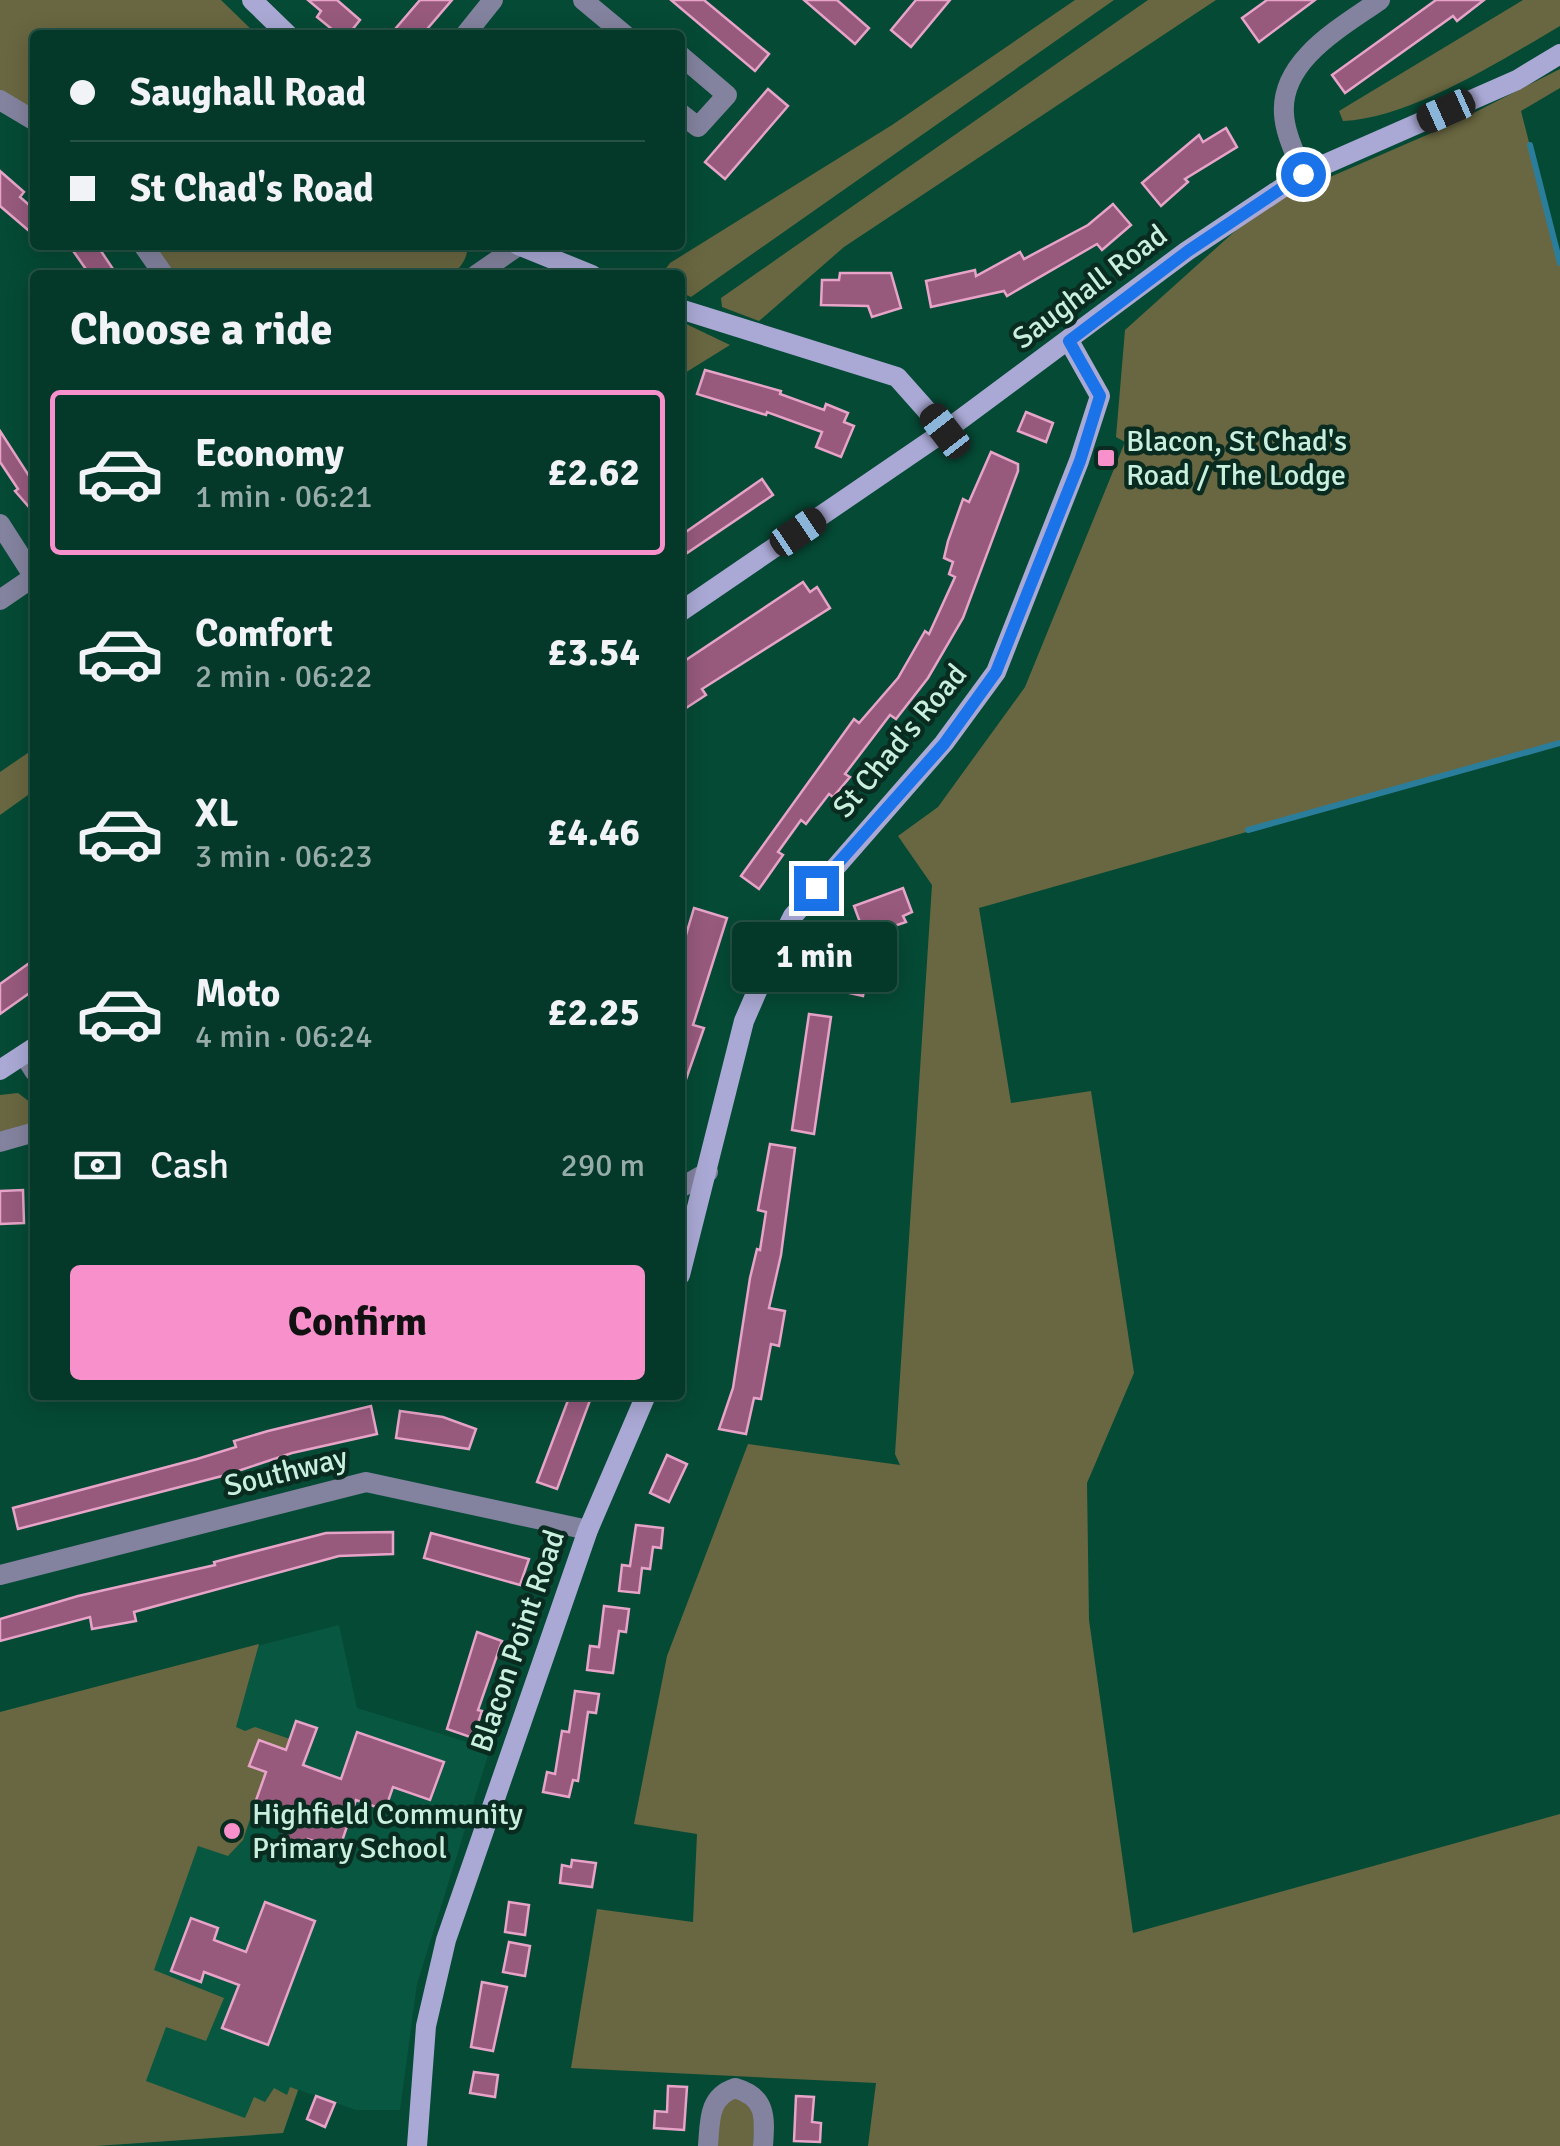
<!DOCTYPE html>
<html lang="en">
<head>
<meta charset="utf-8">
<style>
	body { margin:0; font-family:Signika,sans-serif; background:#124334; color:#f1f3f6; height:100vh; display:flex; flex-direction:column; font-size:38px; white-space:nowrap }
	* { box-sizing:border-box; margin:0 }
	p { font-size:32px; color:#97aca8 }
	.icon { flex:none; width:55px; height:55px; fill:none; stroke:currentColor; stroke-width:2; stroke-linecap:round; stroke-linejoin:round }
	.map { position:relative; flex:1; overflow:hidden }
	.drawer { position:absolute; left:30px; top:270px; width:655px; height:1130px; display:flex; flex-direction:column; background:#043828; border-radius:10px; box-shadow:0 5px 25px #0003,0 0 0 2px #255245 }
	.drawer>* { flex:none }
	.guide { position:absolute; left:30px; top:30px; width:655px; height:220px; border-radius:10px; box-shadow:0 5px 25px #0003,0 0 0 2px #255245; display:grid; align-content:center; height:220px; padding:0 40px; background:#043828 }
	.end { position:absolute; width:45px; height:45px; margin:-22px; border:12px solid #1a73e8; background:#fff; box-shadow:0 0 0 5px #fff }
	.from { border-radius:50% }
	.bubble { position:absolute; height:70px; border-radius:10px; background:#043828; box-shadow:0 5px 25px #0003,0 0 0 2px #255245; font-size:32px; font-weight:800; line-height:70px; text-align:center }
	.car { position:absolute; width:30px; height:60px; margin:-30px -15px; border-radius:12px; box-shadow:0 0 8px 2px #0007; background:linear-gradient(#222 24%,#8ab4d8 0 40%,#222 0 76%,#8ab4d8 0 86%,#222 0) }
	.guide b { display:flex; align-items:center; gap:35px; height:95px; font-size:38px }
	.guide b+b { border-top:2px solid #255245 }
	.guide i { width:25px; height:25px; background:#f1f3f6 }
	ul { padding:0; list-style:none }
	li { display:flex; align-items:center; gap:30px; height:165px; margin:0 20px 15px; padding:0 20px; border:5px solid transparent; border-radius:10px }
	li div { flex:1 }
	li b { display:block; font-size:38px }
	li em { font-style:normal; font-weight:800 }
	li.on { border-color:#f890cb }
	li>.icon { width:90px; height:90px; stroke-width:1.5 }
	h2 { padding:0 40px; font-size:45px; line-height:120px }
	.pay { display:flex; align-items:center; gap:25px; height:110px; padding:0 40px; font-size:38px }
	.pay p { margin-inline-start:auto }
	.primary-button { display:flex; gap:20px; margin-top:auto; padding:20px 40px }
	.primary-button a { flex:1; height:115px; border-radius:10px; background:#f890cb; color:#111; font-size:40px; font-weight:800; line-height:115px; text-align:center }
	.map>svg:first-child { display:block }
</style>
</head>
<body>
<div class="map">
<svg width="1560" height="2146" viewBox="0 0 1560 2146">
	<rect width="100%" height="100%" fill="#054a35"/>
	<path fill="#085740" d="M339 1625 357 1708 490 1749 417 1984 400 2110H356L299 2090 283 2133 96 2146H0V1712Z"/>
	<g fill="#696741">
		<path d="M0 0H221L257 35H35V113L0 93Z"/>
		<path d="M1075 0H1114L691 297 680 292V275H661L670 263 892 125Z"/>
		<path d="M1148 0H1216L844 247 759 321 722 307 721 298Z"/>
		<path d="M1523 0H1560V26C1502 60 1409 119 1343 121L1339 111Z"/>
		<path d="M1560 69V88L1521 111 1560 263V743L979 908 1011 1103 1091 1091 1134 1373 1087 1483 1089 1620 1133 1933 1560 1814V2146H868L876 2083 571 2068 597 1909 693 1922 697 1834 634 1824 667 1656 748 1444 900 1465 895 1454 932 885 898 836 938 807 1025 687 1125 442 1116 437 1125 330 1244 223 1284 197 1452 124Z"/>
		<path d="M157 245H467C469 257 460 269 451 275H172L157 254 160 250Z"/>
		<path d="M680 321 730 345 680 376Z"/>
		<path d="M35 748V790L0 815V772Z"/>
		<path d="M18 1093 35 1106V1124L0 1132V1095Z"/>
		<path d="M259 1644 236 1727 245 1731 255 1727 290 1739 286 1750 259 1741 250 1765 286 1779 262 1783 243 1840 228 1856 198 1846 154 1970 224 1998 206 2041 166 2027 146 2081 245 2118 254 2097 265 2102 274 2088 287 2095 290 2087 298 2090 283 2133 96 2146H0V1712Z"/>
		<path d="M731 2097 741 2098 756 2111 753 2146H717L720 2109Z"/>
	</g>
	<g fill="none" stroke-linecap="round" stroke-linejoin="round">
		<g stroke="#2b7e9b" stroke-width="6">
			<path d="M1530 145 1560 263"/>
			<path d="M1248 830 1560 743"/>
		</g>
	</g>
	<g fill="#975a7d" stroke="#e7a4c8" stroke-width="2.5">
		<path d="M308 0H337L360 20 348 35H339L317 17 321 11Z"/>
		<path d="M420 0H452L422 35H390Z"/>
		<path d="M671 0H704L769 54 755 71Z"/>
		<path d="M804 0H837L869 28 855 44Z"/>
		<path d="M916 0H950L911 47 891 30Z"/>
		<path d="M1267 0H1315L1259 42 1242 18Z"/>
		<path d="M1436 0H1484L1457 21 1453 16 1345 93 1332 75Z"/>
		<path d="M768 89 788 106 725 179 705 162Z"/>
		<path d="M1226 128 1237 147 1185 179 1188 182 1161 206 1142 183 1199 135 1203 142Z"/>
		<path d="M0 171 24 192 20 197 35 210V236L0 206Z"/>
		<path d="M1113 204 1131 225 1102 250 1097 244 1007 296 1004 291 931 307 926 281 975 270 976 276 1020 252 1024 259 1088 225Z"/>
		<path d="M69 245H97L117 275H90Z"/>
		<path d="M840 273H891L901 308 872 317 868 306 821 305 822 280H839Z"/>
		<path d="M705 370 781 391 780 394 824 410 826 404 848 413 844 422 854 426 841 457 816 447 822 432 767 412 766 415 697 394Z"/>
		<path d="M1026 412 1053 423 1046 442 1018 431Z"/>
		<path d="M0 431 31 479 35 476V514L15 491 18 489 0 462Z"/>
		<path d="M991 452 1018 464V471L963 618 928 678 896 719 890 715 845 774 850 777 833 797 829 794 806 824 801 820 778 852 783 855 759 889 741 876 854 719 859 723 898 678 925 631 929 634 955 577 949 574 953 562 944 558 948 541 963 499 969 502Z"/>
		<path d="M762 479 773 495 687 553 680 536Z"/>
		<path d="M803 582 810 592 817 587 830 608 702 689 706 695 680 712V664Z"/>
		<path d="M903 888 912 912 903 916 906 922 865 936 854 906Z"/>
		<path d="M694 908 727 918 693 1025 704 1028 684 1085 680 1084V955Z"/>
		<path d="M35 959V989L0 1014V984Z"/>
		<path d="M851 961 869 964 863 996 845 992Z"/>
		<path d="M809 1014 831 1017 814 1134 792 1130Z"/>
		<path d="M770 1144 795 1148 781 1255 769 1308 785 1311 779 1346 771 1344 761 1399 754 1398 746 1434 719 1429 733 1388 750 1278 757 1249 760 1250 766 1212 758 1210Z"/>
		<path d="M23 1190 24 1223 0 1224V1191Z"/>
		<path d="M570 1395H592L557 1489 537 1482Z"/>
		<path d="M371 1406 377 1434 292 1453 226 1475 18 1529 13 1508 197 1459 236 1447 234 1441 268 1431Z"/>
		<path d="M400 1411 443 1417 476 1429 469 1449 396 1438Z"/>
		<path d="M667 1455 687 1464 669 1502 650 1493Z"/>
		<path d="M636 1525 663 1528 661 1548 653 1547 650 1569 642 1568 639 1593 619 1591 622 1565 630 1566Z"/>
		<path d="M393 1532V1554L339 1556 134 1612 136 1621 92 1629 90 1617 0 1641V1619L78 1596 215 1565 214 1562 326 1533Z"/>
		<path d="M431 1533 529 1559 520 1585 424 1558Z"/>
		<path d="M604 1606 629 1609 626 1632 619 1631 613 1673 587 1670 590 1646 599 1647Z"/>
		<path d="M477 1632 502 1641 478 1710 482 1711 473 1738 447 1729Z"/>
		<path d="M575 1691 599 1694 596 1713 588 1712 578 1781 573 1780 569 1797 543 1792 547 1772 555 1774 562 1731 569 1732Z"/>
		<path d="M296 1721 317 1728 303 1765 341 1779 357 1732 444 1762 430 1800 393 1787 385 1810 356 1800 339 1850 308 1839 301 1858 277 1849 288 1819 254 1806 266 1772 249 1766 259 1740 286 1750Z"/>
		<path d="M572 1860 596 1863 592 1887 560 1883 562 1865 571 1867Z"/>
		<path d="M265 1902 315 1921 268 2045 222 2028 239 1985 204 1972 201 1982 171 1971 191 1918 218 1928 214 1940 246 1952Z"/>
		<path d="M509 1902 529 1905 525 1935 505 1932Z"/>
		<path d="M509 1942 530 1946 525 1976 503 1972Z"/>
		<path d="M482 1982 507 1987 493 2051 471 2047Z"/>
		<path d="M474 2072 498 2075 495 2097 470 2093Z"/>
		<path d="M668 2086 687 2087 684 2130 654 2128 655 2111 667 2112Z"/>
		<path d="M316 2096 335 2103 325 2127 307 2119Z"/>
		<path d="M796 2096 814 2097 812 2122 821 2123 820 2142 794 2141Z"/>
	</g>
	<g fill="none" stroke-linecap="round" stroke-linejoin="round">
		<g stroke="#83839f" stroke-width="20">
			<path d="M583 0 625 35"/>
			<path d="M465 35 493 0"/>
			<path d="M680 55 727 95 698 127 680 113"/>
			<path d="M0 100 35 121"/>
			<path d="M1303 174C1296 155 1285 134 1284 114 1280 60 1342 27 1380 0"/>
			<path d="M143 245 164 275"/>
			<path d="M476 275 518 246"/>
			<path d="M0 524 34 577"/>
			<path d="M0 600 35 576"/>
			<path d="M24 1055 35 1072"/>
			<path d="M0 1142 35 1132"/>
			<path d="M680 1188 708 1172"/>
			<path d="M0 1575 366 1482 588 1530"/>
			<path d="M708 2146C710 2121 708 2097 735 2088 767 2097 765 2118 763 2146"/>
		</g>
		<g stroke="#aaa9d5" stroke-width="20">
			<path d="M252 0 288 35"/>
			<path d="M518 245 592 275"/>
			<path d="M680 309 897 377 945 431"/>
			<path d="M680 612 945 431 1187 251 1303 174 1517 80 1560 54"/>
			<path d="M0 1070 35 1047"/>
			<path d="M680 1275 744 1021 768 966 793 916 944 743 996 672 1079 461 1100 396 1069 341"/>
			<path d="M417 2146 426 2026 446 1940 588 1530 646 1395"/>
		</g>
	</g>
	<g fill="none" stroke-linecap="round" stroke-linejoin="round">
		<path stroke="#1a73e8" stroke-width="12" d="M816 888 944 744 996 672 1080 461 1100 396 1069 341 1188 251 1303 174"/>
	</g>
	<g fill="#f890cb" stroke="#0a2c20" stroke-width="4">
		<rect x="1096" y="448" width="20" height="20" rx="5"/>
		<circle cx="232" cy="1831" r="10"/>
	</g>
	<g text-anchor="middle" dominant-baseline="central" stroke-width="9" stroke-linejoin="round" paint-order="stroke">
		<g font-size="30" fill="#c9efde" stroke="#0a2c20">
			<text transform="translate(1090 287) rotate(-37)">Saughall Road</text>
			<text transform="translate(900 741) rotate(-50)">St Chad's Road</text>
			<text transform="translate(286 1472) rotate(-14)">Southway</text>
			<text transform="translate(518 1641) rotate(-71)">Blacon Point Road</text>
		</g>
		<g font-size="30" fill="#c9efde" stroke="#0a2c20" text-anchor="start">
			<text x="1126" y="441">Blacon, St Chad's<tspan x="1126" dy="34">Road / The Lodge</tspan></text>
			<text x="252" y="1814">Highfield Community<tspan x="252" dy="34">Primary School</tspan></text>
		</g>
	</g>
</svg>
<i class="end from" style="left:1303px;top:174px"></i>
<i class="end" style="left:816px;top:888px"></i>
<div class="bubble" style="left:732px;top:922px;width:165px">1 min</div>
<i class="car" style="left:1446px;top:111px;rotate:246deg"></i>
<i class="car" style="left:945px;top:431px;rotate:322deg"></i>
<i class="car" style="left:798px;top:532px;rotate:56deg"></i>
<div class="guide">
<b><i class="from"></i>Saughall Road</b>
<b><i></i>St Chad's Road</b>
</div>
<section class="drawer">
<h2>Choose a ride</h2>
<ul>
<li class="on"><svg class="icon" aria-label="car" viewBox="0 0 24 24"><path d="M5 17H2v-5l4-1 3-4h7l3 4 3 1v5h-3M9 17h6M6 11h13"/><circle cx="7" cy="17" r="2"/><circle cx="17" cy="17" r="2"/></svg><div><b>Economy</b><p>1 min · 06:21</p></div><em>£2.62</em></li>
<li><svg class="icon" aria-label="car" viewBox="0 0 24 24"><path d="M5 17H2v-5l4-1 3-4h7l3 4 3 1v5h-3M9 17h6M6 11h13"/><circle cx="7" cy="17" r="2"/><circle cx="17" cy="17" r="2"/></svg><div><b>Comfort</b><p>2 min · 06:22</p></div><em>£3.54</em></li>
<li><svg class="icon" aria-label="car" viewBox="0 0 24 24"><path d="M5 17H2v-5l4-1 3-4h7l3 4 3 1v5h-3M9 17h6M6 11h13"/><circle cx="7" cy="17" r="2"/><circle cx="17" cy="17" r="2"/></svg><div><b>XL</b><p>3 min · 06:23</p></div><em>£4.46</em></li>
<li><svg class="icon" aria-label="car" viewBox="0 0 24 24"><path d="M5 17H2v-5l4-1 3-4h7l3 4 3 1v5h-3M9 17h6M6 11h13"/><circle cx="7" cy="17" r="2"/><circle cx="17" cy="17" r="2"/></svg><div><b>Moto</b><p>4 min · 06:24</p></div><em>£2.25</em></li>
</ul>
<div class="pay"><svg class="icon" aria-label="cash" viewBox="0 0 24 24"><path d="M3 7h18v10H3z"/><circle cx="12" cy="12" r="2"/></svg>Cash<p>290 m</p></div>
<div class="primary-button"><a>Confirm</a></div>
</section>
</div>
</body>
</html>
